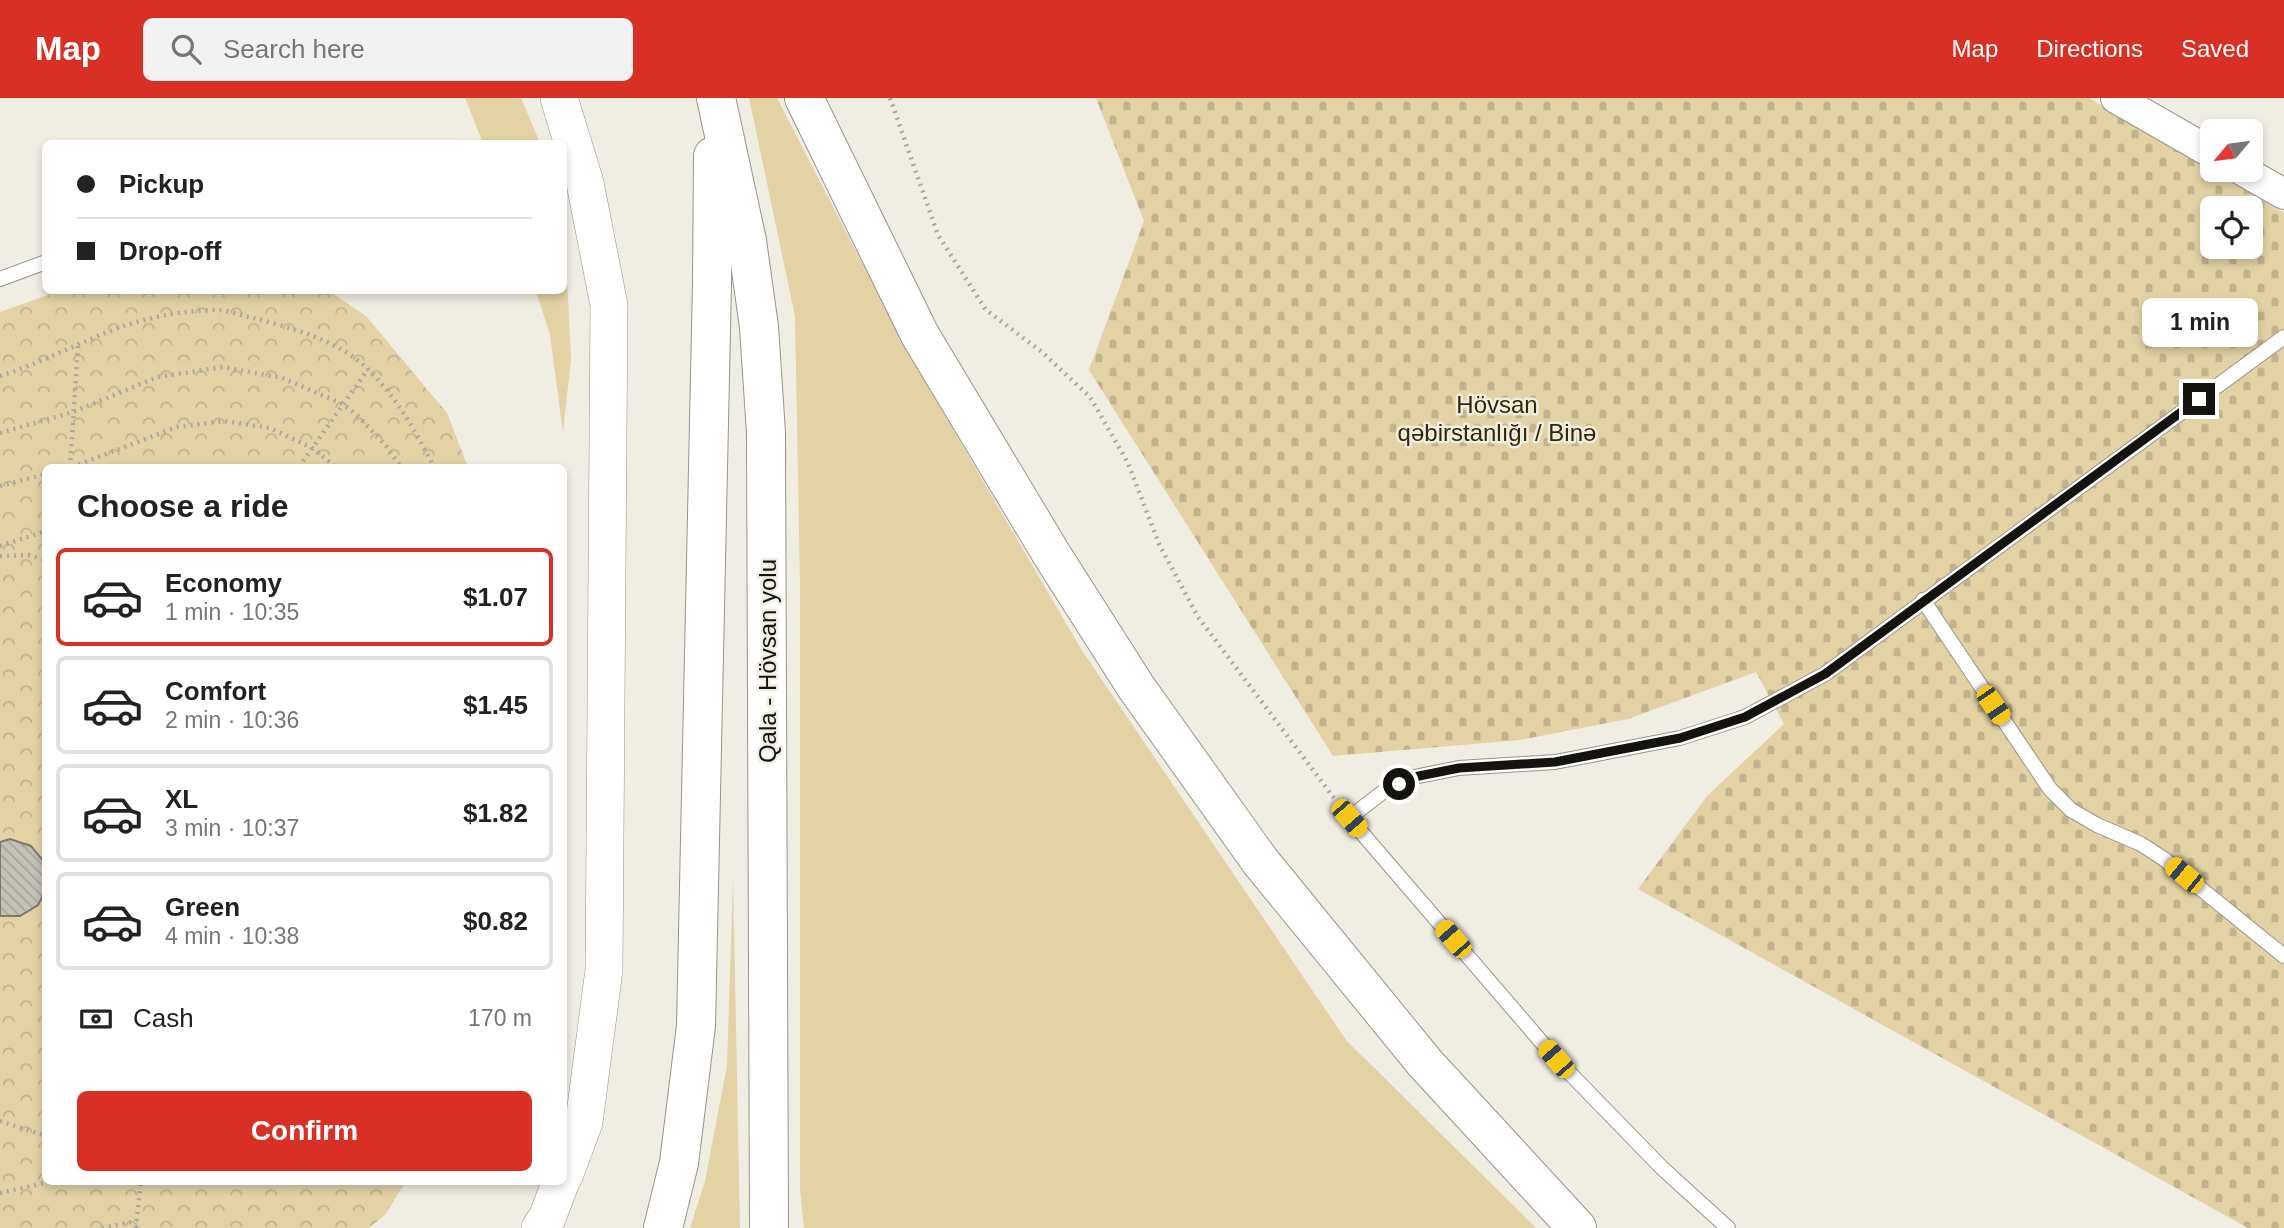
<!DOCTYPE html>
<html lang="en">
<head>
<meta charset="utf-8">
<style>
	body { margin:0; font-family:Arial,sans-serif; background:#f2f2f2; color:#222; height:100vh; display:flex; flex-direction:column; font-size:26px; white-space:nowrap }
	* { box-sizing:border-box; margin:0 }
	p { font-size:23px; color:#767676 }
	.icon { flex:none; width:38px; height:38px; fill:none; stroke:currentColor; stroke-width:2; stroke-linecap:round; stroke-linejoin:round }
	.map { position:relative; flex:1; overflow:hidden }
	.side { position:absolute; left:42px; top:366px; width:525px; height:721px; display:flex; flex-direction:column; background:#fff; border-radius:10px; box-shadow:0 4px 10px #0003 }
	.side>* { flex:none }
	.top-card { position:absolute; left:42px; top:42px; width:525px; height:154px; border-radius:10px; box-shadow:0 4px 10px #0003; display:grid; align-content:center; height:154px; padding:0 35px; background:#fff }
	.needle { width:46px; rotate:241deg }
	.controls { position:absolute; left:2200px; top:21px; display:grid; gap:14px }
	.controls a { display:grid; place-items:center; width:63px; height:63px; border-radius:10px; background:#fff; box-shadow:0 4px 10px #0003; font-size:35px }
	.end { position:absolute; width:32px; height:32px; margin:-16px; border:9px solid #14130f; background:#fff; box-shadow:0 0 0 4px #fff }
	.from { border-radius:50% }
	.bubble { position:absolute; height:49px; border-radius:10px; background:#fff; box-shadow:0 4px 10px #0003; font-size:23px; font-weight:800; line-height:49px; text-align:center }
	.car { position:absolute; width:21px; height:42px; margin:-21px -10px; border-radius:9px; box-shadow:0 0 5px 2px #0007; background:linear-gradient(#f5c518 24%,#345 0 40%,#f5c518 0 76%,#345 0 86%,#f5c518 0) }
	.top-card b { display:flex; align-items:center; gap:24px; height:66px; font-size:26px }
	.top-card b+b { border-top:2px solid #e0e0e0 }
	.top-card i { width:18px; height:18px; background:#222 }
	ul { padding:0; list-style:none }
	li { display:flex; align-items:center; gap:21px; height:98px; margin:0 14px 10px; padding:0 21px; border:4px solid #e0e0e0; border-radius:10px }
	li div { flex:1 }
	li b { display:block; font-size:26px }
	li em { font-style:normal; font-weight:800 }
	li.on { border-color:#d93025 }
	li>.icon { width:63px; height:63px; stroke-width:1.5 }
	h2 { padding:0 35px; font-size:32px; line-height:84px }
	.pay { display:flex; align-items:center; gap:18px; height:77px; padding:0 35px; font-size:26px }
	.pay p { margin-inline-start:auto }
	.action { display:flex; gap:14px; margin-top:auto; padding:14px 35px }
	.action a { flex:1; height:80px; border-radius:10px; background:#d93025; color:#fff; font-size:28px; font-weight:800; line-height:80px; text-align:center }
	header { display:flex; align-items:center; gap:42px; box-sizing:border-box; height:98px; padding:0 35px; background:#d93025; color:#fff }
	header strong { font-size:33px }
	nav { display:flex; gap:38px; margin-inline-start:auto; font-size:24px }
	.search { width:490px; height:63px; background:#f2f2f2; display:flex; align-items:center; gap:18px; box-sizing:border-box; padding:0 24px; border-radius:10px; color:#767676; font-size:26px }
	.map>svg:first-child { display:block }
</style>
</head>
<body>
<header>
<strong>Map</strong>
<div class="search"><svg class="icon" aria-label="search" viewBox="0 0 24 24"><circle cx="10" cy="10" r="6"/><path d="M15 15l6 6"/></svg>Search here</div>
<nav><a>Map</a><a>Directions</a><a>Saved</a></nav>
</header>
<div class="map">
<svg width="2284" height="1130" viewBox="0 0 2284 1130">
	<defs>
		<pattern id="cemetery-stones" width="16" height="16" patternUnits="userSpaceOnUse" patternTransform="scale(1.75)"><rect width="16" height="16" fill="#e2d2a4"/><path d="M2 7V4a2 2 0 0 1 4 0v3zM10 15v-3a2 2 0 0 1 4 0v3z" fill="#c1b38c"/></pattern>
		<pattern id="park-crowns" width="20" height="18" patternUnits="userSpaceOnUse" patternTransform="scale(1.75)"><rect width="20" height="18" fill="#e2d2a4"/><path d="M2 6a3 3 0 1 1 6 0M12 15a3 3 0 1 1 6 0" fill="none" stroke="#c1b38c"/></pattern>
		<pattern id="building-back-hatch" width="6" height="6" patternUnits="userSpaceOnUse" patternTransform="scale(1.75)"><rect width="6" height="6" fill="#c4c1b7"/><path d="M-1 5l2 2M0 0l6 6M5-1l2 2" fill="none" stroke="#a8a59c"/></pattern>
	</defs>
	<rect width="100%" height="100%" fill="#f0ede3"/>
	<g fill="#e2d2a4">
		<path d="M465 0H521L540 45H483Z"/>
		<path d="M749 0H777L909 256 1081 551 1346 942 1536 1130H804L800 1091V486L795 218Z"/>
		<path d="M564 152 566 163 571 261 563 334 550 237 536 193 564 192Z"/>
		<path d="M733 780 740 1130H690L705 1083 727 968Z"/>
	</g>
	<path fill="url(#cemetery-stones)" fill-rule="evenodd" d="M1096 0H2089L2284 115V1130H2248L1638 791 1707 698 1784 626 1756 574 1628 621 1520 642 1333 658 1089 272 1144 123ZM2212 110H2250V149H2212Z"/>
	<path fill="url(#park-crowns)" d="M59 193H329L366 218 447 315 468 369H46V1083H406L385 1117 369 1130H0V214Z"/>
	<path fill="url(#building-back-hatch)" stroke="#7b786f" stroke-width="2" d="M10 741 31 748 45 765 46 768V792L38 807 20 818H0V744Z"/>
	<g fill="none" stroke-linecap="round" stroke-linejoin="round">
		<defs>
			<g id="service">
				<path d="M0 181 46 164"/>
				<path d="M1923 502 2050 691 2071 712 2097 727 2141 746 2164 761 2284 858"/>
				<path d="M1728 1130 1662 1070 1556 961 1349 720 1383 694 1414 679 1459 670 1555 664 1680 640 1745 619 1825 576 2284 239"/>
			</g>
			<g id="minor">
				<path d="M2116 0 2212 55"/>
				<path d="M2242 72 2284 96"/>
			</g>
			<g id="tertiary">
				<path d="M559 0 585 85 609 207 604 872 584 1024 564 1078"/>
				<path d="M540 1130 547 1120 561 1083"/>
			</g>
			<g id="primary">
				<path d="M716 0 747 143 759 229 766 335 769 1130"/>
				<path d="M804 0 920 237 1052 457 1136 589 1260 763 1425 965 1577 1130"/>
				<path d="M663 1130 679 1065 696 928 712 185 713 58"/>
			</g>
		</defs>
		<use href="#service" stroke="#97948b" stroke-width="16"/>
		<use href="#minor" stroke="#97948b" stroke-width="32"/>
		<use href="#tertiary" stroke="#97948b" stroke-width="38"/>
		<use href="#primary" stroke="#97948b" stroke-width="40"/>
		<g stroke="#aba8a0" stroke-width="4.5" stroke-dasharray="2 5" stroke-linecap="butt">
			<path d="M890 0 938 137 986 212 1042 254 1090 299 1128 365 1159 446 1198 519 1334 700"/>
			<path d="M0 278C41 265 78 245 118 230 149 219 185 212 218 212 228 212 239 217 249 219 289 229 339 242 369 272 397 300 416 334 434 369"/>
			<path d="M0 335 73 314 158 279 223 269 282 280 343 306 357 317 386 348 401 369"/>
			<path d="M70 369 78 248"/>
			<path d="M72 369 177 329 224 323 270 330 312 350 336 369"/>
			<path d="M299 369 368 271"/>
			<path d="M0 388 46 376"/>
			<path d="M0 448 46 433"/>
			<path d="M0 458 28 457 46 462"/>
			<path d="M45 765H46"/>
			<path d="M0 1023 46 1038"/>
			<path d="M0 1095 53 1083"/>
			<path d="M102 1130 137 1123"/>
			<path d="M136 1130 141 1083"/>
		</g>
		<use href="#service" stroke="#fff" stroke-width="14"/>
		<use href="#minor" stroke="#fff" stroke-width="30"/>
		<use href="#tertiary" stroke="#fff" stroke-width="37"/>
		<use href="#primary" stroke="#fff" stroke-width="38"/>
	</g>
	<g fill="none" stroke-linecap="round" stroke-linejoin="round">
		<path stroke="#14130f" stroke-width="9" d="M1399 686 1414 679 1459 670 1555 664 1680 640 1745 619 1825 576 2199 301"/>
	</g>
	<g text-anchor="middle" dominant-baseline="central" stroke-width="5" stroke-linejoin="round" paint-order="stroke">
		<g font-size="24" fill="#332805" stroke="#f0ede3">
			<text x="1497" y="306">Hövsan<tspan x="1497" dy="28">qəbirstanlığı / Binə</tspan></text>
		</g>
		<g font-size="24" fill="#14130f" stroke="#f0ede3">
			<text transform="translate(767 563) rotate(-90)">Qala - Hövsan yolu</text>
		</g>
	</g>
</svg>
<div class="controls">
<a><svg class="needle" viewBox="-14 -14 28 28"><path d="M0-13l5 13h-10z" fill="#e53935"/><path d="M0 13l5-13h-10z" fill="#767676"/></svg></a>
<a><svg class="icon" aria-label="locate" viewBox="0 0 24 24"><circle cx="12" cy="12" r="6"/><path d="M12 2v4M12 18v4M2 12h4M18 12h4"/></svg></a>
</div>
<i class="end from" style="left:1399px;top:686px"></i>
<i class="end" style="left:2199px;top:301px"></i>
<div class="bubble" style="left:2142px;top:200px;width:116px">1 min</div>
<i class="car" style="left:1993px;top:607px;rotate:146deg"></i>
<i class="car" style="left:1349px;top:720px;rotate:139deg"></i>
<i class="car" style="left:2184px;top:777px;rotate:309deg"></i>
<i class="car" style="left:1453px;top:841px;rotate:319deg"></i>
<i class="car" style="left:1556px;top:961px;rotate:319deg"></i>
<div class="top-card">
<b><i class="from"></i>Pickup</b>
<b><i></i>Drop-off</b>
</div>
<section class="side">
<h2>Choose a ride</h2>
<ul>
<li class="on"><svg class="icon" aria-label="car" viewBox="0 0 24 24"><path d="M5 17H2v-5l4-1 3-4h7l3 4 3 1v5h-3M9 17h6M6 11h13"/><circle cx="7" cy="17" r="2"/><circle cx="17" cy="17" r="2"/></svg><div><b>Economy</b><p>1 min · 10:35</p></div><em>$1.07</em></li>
<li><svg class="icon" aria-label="car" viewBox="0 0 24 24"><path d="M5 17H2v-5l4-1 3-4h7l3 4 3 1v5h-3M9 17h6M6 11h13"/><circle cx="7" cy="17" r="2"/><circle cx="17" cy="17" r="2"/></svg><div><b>Comfort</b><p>2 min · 10:36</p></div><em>$1.45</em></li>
<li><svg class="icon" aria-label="car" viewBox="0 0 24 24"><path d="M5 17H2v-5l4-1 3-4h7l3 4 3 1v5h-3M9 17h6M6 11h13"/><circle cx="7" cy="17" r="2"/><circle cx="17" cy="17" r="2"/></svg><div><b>XL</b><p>3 min · 10:37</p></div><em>$1.82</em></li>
<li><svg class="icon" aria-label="car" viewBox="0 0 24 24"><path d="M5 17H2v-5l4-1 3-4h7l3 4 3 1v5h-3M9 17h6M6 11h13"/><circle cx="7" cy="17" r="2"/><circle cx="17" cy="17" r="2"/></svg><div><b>Green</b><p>4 min · 10:38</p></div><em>$0.82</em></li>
</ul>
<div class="pay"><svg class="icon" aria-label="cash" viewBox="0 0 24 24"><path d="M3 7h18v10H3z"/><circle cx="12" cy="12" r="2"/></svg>Cash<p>170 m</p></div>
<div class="action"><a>Confirm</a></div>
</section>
</div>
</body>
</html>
